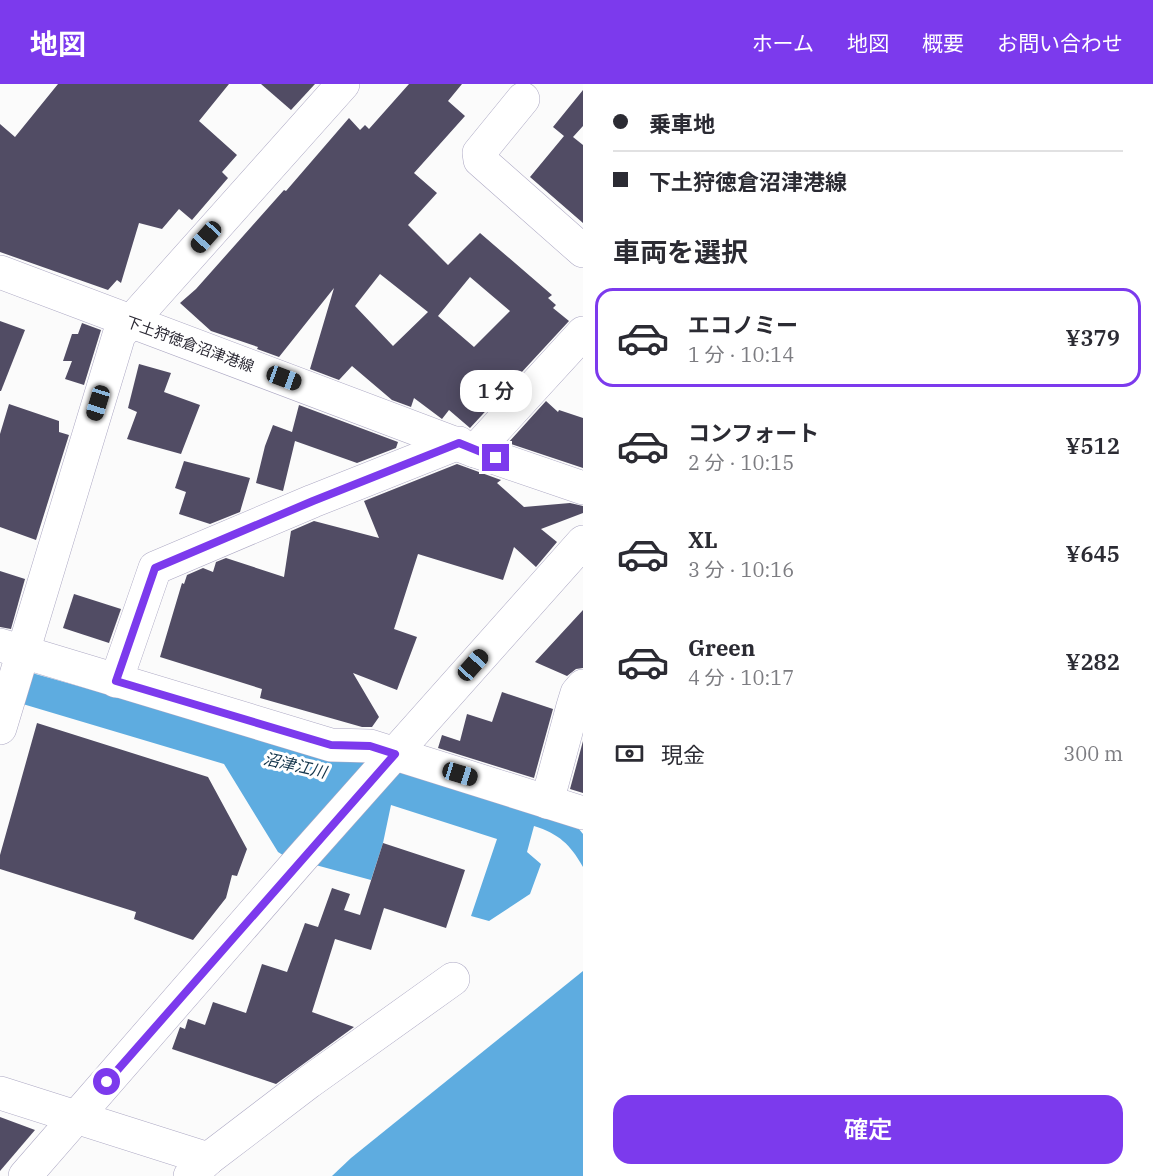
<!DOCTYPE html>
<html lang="ja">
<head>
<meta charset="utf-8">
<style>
	body { margin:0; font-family:"IBM Plex Serif","Noto Sans JP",serif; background:#f7f7f7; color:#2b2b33; height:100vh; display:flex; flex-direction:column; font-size:22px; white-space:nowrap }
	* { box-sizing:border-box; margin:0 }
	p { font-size:20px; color:#7c7c81 }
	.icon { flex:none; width:33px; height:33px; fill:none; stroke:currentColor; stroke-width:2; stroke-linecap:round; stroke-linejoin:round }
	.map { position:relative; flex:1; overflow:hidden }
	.details { display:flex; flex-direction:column; background:#fff; width:570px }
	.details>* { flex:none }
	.guide { display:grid; align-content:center; height:132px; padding:0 30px; background:#fff }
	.end { position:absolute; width:27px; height:27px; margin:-14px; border:8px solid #7c3aed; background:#fff; box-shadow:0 0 0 3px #fff }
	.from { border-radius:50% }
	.bubble { position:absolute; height:42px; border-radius:18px; background:#fff; box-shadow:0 3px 15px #0003; font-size:20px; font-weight:600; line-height:42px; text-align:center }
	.car { position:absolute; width:18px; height:36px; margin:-18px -9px; border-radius:8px; box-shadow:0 0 4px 2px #0007; background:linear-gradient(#222 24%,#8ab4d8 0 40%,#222 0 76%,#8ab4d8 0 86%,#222 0) }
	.guide b { display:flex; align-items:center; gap:21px; height:57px; font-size:22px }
	.guide b+b { border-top:2px solid #e1e1e2 }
	.guide i { width:15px; height:15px; background:#2b2b33 }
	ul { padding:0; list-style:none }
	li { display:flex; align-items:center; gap:18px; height:99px; margin:0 12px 9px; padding:0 18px; border:3px solid transparent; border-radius:18px }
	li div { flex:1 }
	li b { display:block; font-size:22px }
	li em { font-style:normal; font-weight:600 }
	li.on { border-color:#7c3aed }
	li>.icon { width:54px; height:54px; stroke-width:1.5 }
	h2 { padding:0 30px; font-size:27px; line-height:72px }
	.pay { display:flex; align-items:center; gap:15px; height:66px; padding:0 30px; font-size:22px }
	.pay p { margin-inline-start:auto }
	.cta { display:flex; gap:12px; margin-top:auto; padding:12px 30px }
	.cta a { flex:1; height:69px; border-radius:18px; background:#7c3aed; color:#fff; font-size:24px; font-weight:600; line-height:69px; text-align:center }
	header { display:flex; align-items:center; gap:36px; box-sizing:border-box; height:84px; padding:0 30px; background:#7c3aed; color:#fff }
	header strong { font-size:28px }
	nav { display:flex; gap:33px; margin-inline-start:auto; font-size:21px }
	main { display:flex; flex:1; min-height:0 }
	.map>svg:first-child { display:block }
</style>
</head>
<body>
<header>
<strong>地図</strong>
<nav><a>ホーム</a><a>地図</a><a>概要</a><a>お問い合わせ</a></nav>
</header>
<main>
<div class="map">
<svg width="583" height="1092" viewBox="0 0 583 1092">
	<rect width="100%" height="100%" fill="#fbfbfb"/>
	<g fill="#5eace0">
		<path d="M7 582 348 678 371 674 574 739 583 750V783C570 760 559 750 534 742L527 768 541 780 530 810 489 837 471 832 497 755 391 721 383 759 371 796 286 773 278 768 224 680 16 618Z"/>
		<path d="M583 887V1092H332L351 1074Z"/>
	</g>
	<g fill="#514c64" fill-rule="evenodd">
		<path d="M58 0H229L199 37 237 71 222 88 228 94 192 136 179 125 162 145 139 139 121 199 117 196 108 206 0 168V40L15 53Z"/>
		<path d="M261 0H315L291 26Z"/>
		<path d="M409 0H462L448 17 465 32 414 89 437 109 408 141 448 181 480 149 552 211 548 214 556 221 553 224 569 237 470 344 449 326 442 335 414 314 411 323 392 316 352 282 339 296 310 285 334 204 279 273 257 265 258 263 211 247 180 219 196 205 284 106 286 107 349 34 360 46 365 41 369 45ZM380 190 428 228 393 262 355 222ZM470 193 510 227 474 263 438 232Z"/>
		<path d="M583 6V42L573 53 583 61V139L530 93 564 52 553 43Z"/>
		<path d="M0 237 25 246 1 307H0Z"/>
		<path d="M82 239 101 246 84 301 65 295 72 277H63L72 250H78Z"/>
		<path d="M139 280 171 289 164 308 200 321 181 370 127 355 137 328 128 324Z"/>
		<path d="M546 317 558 328 559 326 583 334V384L508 359Z"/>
		<path d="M9 320 59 337V348L69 351 36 456 0 443V350Z"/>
		<path d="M299 321 398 358 396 364 357 379 295 357 283 407 256 399 265 362 273 341 292 348Z"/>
		<path d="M184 377 250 394 240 428 210 440 179 430 186 408 175 404Z"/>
		<path d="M457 380 501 396 497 399 524 423 570 419 583 422V429L541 445 557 458 536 483 514 463 503 496 418 470 394 545 417 553 397 606 353 589 379 633 372 643H362L260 614 262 605 160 573 182 499 184 500 187 491 203 484 213 488 216 478 226 474 284 493 291 447 314 437 379 454 364 417Z"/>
		<path d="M0 487 25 495 11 545 0 543Z"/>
		<path d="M74 510 121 525 109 559 63 544Z"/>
		<path d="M583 526V584L576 585 567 592 535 578Z"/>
		<path d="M502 608 553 625 534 694 438 664 442 651 460 657 467 630 492 638Z"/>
		<path d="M37 639 208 693 247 765 237 792 232 791 226 814 193 856 134 835 136 828 0 785V771Z"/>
		<path d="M583 657V709L570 705Z"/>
		<path d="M383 759 465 786 446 844 384 824 371 866 335 855 312 928 354 943 276 1000 172 965 180 943 185 945 188 935 205 941 213 918 246 929 262 880 287 888 305 839 318 843 332 804 350 810 344 826 360 831Z"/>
		<path d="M0 1033 35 1046 0 1087Z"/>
	</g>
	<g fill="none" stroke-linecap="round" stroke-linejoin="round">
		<defs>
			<g id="minor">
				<path d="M523 15 479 69 480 76 583 167"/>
				<path d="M475 367 583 249"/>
				<path d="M0 561 331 661 370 662 583 729"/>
				<path d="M116 597 155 484 313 417 459 359"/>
				<path d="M0 644 119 251 343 0"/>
				<path d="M547 718 573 622 577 609 583 602"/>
				<path d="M0 1009 208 1075"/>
				<path d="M25 1092 299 777 583 458"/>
				<path d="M190 1092 208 1075 309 998 453 895"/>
			</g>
			<path id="major" d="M0 188 475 367 583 404"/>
		</defs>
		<use href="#minor" stroke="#ada9c4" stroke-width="34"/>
		<use href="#major" stroke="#ada9c4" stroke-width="34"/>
		<use href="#minor" stroke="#fff" stroke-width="33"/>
		<use href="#major" stroke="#fff" stroke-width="33"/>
	</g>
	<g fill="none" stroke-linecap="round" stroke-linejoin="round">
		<path stroke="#7c3aed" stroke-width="8" d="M107 998 395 670 370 662 331 661 116 597 155 484 313 417 459 359 496 374"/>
	</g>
	<g text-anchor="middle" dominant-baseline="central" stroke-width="6" stroke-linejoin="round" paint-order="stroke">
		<g font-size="15" fill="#2b2934" stroke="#fff">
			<text transform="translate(190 260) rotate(20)">下土狩徳倉沼津港線</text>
		</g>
		<g font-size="16" font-style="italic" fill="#13354b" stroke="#fff">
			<text transform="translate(295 681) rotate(13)">沼津江川</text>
		</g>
	</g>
</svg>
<i class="end from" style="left:107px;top:998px"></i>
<i class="end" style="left:496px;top:374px"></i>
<div class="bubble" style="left:460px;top:286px;width:72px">1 分</div>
<i class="car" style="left:206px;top:153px;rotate:222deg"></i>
<i class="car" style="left:284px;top:294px;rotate:110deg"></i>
<i class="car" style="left:98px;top:319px;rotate:197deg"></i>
<i class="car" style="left:473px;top:581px;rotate:42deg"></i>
<i class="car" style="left:460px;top:690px;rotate:107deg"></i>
</div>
<section class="details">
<div class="guide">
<b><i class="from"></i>乗車地</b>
<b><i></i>下土狩徳倉沼津港線</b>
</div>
<h2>車両を選択</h2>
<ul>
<li class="on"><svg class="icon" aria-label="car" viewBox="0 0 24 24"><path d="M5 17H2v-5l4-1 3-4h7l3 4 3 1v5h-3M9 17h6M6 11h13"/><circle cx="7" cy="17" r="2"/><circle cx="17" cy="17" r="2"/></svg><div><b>エコノミー</b><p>1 分 · 10:14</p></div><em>¥379</em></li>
<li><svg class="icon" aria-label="car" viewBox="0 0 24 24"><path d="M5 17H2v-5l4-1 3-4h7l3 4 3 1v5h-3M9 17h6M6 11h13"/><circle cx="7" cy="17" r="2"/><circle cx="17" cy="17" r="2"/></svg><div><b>コンフォート</b><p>2 分 · 10:15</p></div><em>¥512</em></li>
<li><svg class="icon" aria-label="car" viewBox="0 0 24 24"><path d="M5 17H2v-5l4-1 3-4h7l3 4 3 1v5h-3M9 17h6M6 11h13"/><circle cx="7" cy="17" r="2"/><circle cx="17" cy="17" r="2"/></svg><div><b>XL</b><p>3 分 · 10:16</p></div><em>¥645</em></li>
<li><svg class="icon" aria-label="car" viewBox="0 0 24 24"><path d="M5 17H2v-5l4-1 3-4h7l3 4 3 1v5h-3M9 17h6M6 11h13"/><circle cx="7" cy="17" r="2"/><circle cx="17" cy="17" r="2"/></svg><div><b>Green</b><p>4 分 · 10:17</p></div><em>¥282</em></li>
</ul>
<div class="pay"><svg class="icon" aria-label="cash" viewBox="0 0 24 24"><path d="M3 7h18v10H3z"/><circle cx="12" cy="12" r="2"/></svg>現金<p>300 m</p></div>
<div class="cta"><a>確定</a></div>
</section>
</main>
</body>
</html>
